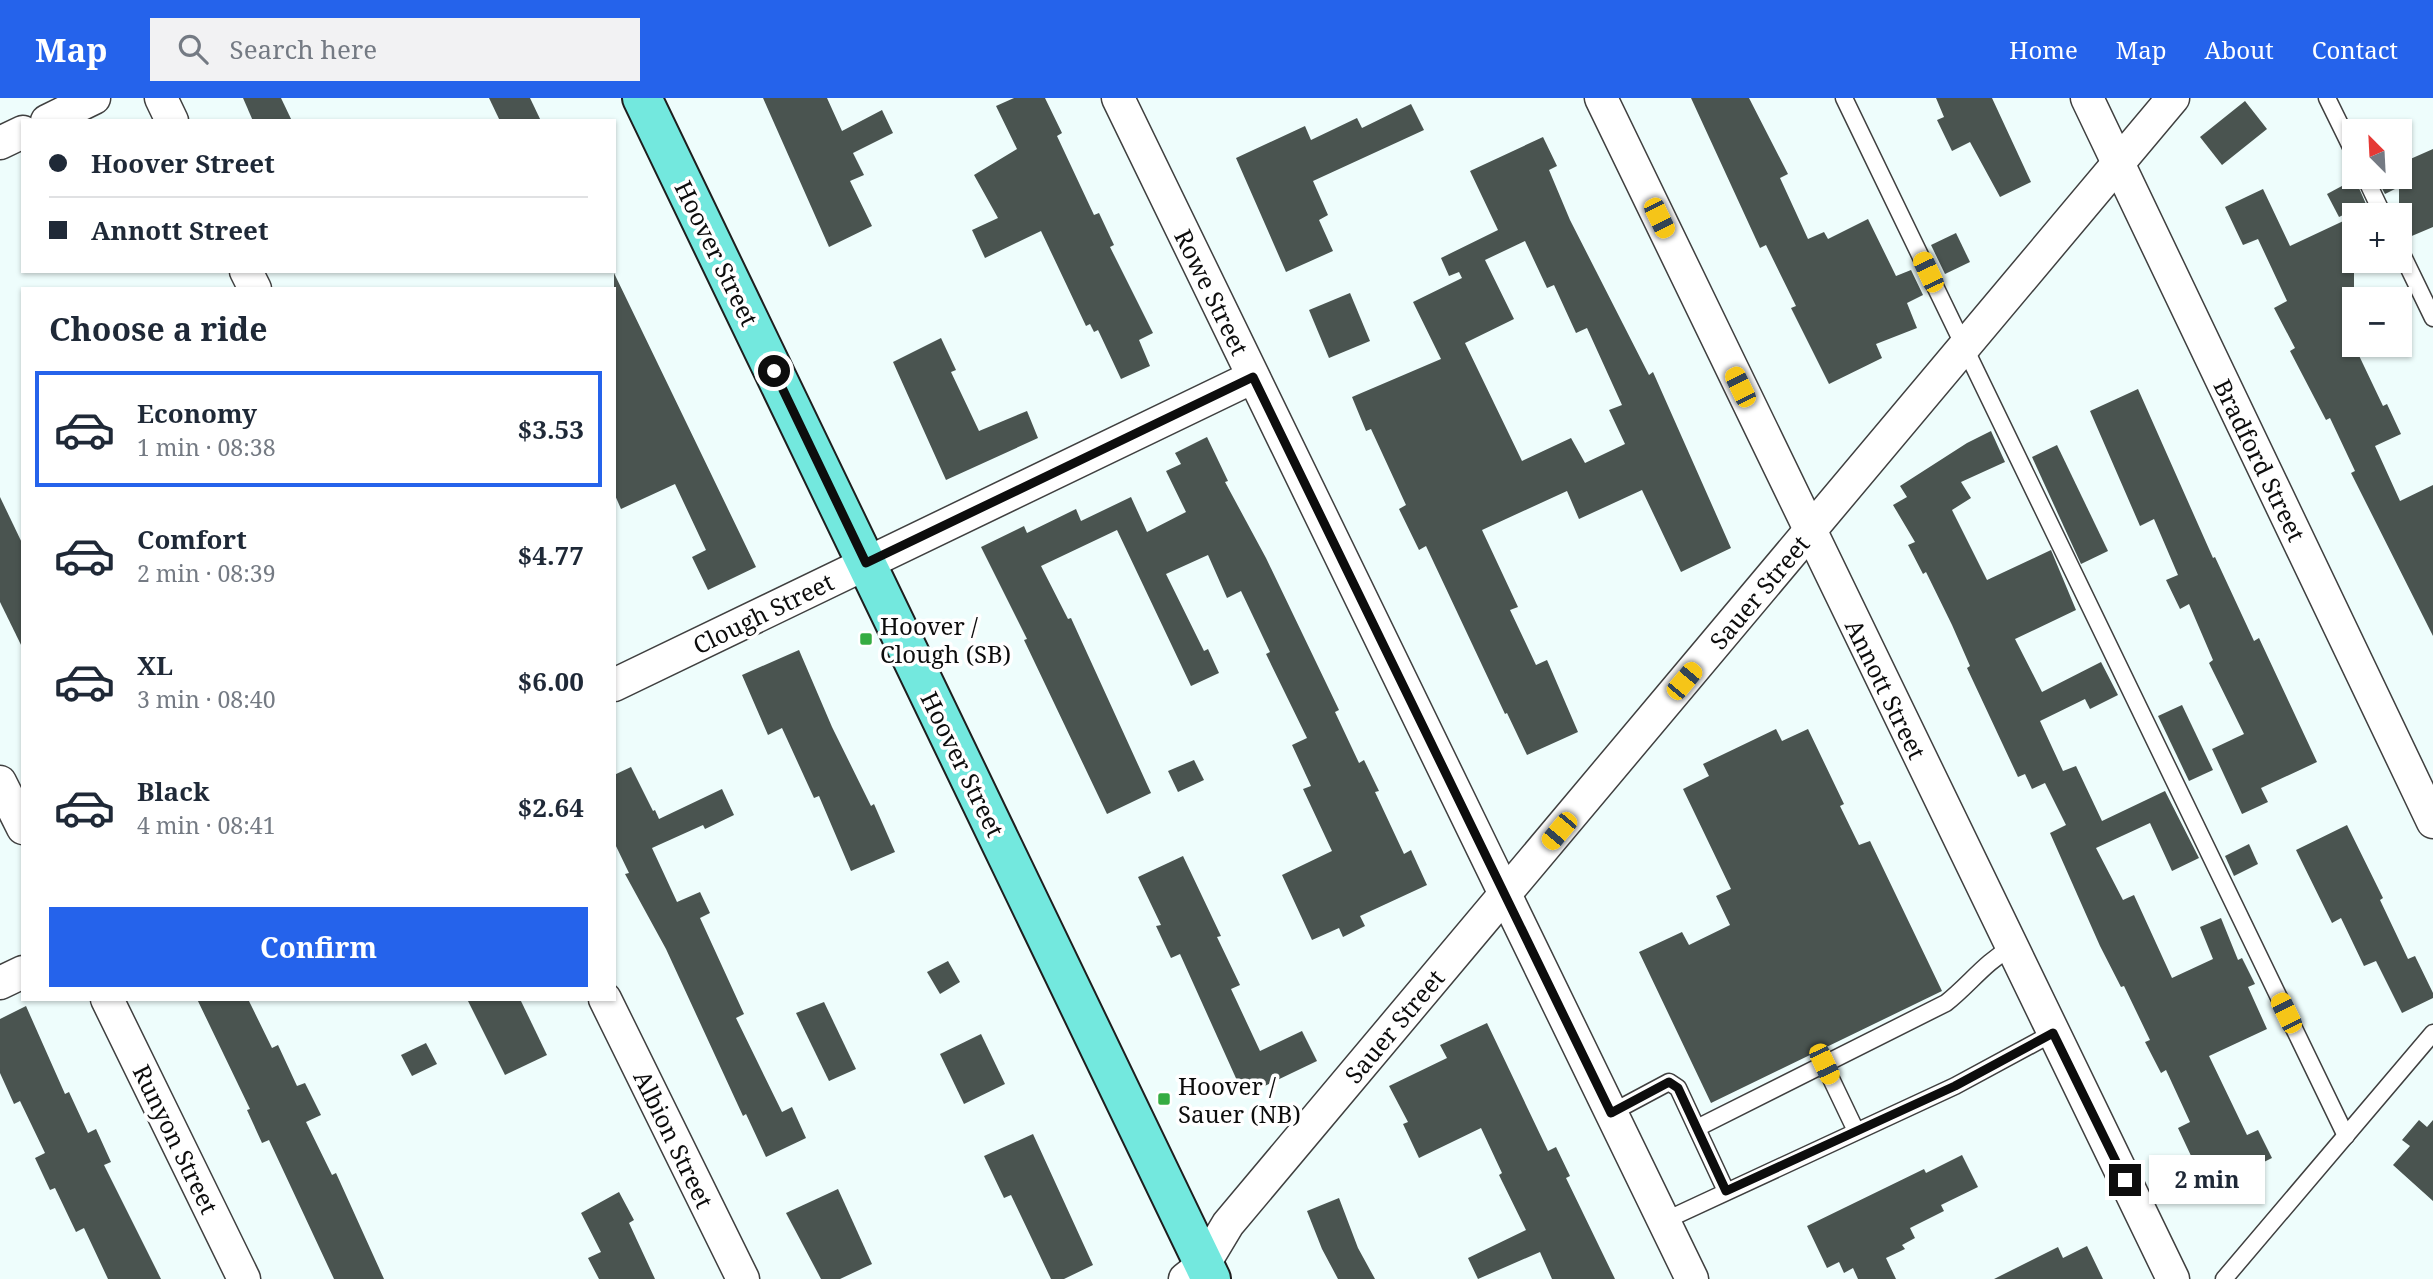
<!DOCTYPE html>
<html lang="en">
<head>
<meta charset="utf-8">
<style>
	body { margin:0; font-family:"Noto Serif",serif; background:#f2f2f3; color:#1f2937; height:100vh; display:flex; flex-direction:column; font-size:26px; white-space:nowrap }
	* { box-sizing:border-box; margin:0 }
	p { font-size:23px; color:#747a83 }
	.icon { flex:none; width:38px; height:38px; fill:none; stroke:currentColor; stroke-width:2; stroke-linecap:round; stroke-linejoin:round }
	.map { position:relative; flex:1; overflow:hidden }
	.panel { position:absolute; left:21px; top:189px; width:595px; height:714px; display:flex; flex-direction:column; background:#fff; border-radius:0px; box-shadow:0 2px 5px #0004 }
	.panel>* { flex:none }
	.guide { position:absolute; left:21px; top:21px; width:595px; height:154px; border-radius:0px; box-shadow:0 2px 5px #0004; display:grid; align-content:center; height:154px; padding:0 28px; background:#fff }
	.needle { width:46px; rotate:336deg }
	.buttons { position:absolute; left:2342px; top:21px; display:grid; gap:14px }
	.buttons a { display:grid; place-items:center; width:70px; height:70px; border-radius:0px; background:#fff; box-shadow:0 2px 5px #0004; font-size:35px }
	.end { position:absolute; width:32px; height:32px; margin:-16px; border:9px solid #0d0d0d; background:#fff; box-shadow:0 0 0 4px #fff }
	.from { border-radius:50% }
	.bubble { position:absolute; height:49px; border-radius:0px; background:#fff; box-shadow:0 2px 5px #0004; font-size:23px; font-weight:700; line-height:49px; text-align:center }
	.car { position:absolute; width:21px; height:42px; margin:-21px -10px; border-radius:9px; box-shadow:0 0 5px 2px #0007; background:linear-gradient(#f5c518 24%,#345 0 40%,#f5c518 0 76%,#345 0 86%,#f5c518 0) }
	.guide b { display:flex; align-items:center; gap:24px; height:66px; font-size:26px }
	.guide b+b { border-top:2px solid #e0e1e3 }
	.guide i { width:18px; height:18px; background:#1f2937 }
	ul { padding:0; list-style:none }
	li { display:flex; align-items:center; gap:21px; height:116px; margin:0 14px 10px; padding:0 14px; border:4px solid transparent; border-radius:0px }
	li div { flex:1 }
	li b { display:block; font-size:26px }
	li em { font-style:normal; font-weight:700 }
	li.selected { border-color:#2563eb }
	li>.icon { width:63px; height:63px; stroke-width:1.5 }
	h2 { padding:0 28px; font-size:32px; line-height:84px }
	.button { display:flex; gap:14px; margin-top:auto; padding:14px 28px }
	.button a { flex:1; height:80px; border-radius:0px; background:#2563eb; color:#fff; font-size:28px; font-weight:700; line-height:80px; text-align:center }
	header { display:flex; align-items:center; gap:42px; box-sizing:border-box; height:98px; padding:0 35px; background:#2563eb; color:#fff }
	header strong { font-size:33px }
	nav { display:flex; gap:38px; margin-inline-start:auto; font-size:24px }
	.search { width:490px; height:63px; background:#f2f2f3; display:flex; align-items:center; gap:18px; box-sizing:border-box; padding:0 24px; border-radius:0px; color:#747a83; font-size:26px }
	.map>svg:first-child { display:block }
</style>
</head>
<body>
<header>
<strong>Map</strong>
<div class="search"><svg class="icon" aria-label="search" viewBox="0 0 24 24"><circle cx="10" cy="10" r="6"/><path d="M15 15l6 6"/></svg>Search here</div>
<nav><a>Home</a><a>Map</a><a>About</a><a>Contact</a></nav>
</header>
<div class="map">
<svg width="2433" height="1181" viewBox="0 0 2433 1181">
	<rect width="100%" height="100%" fill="#eefdfc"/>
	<g fill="#4a5450" fill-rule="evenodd">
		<path d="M243 0H281L292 23H253Z"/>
		<path d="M489 0H530L541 23H500Z"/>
		<path d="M763 0H827L842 33 882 12 893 35 853 55 864 77 850 83 872 128 829 149Z"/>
		<path d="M1014 0H1045L1062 35 1057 38 1094 117 1099 115 1114 147 1110 149 1153 235 1139 242 1150 268 1121 281 1098 232 1094 234 1090 226 1086 228 1041 133 985 160 972 132 998 120 974 77 1017 51 996 8Z"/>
		<path d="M1691 0H1749L1788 76 1780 80 1808 141 1824 134 1828 141 1868 121 1896 178 1911 172 1923 197 1907 205 1917 230 1876 246 1882 260 1829 286 1791 210 1796 208 1766 147 1760 150Z"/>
		<path d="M1936 0H1992L2031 84 2000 99 1970 44 1952 53 1937 22 1944 19Z"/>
		<path d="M2245 3 2267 31 2222 67 2200 39Z"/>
		<path d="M1411 6 1424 32 1313 83 1328 117 1319 122 1333 153 1286 174 1236 60 1305 28 1311 42 1357 20 1362 30Z"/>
		<path d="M1543 39 1557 68 1549 72 1570 122 1649 277 1653 274 1731 450 1681 474 1642 392 1579 421 1567 393 1482 432 1518 509 1510 512 1536 567 1547 562 1578 634 1527 657 1507 615 1505 616 1426 448 1419 452 1399 411 1406 407 1371 331 1366 333 1352 299 1441 261 1413 204 1462 180 1459 174 1449 178 1441 160 1498 132 1470 73ZM1525 143 1547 190 1554 187 1576 235 1587 230 1622 307 1609 312 1625 346 1585 365 1571 340 1522 363 1465 245 1514 221 1485 162Z"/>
		<path d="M2433 51V129L2407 140 2399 124V89L2385 96 2376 79H2399V66Z"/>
		<path d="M2355 81 2366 106 2339 119 2327 96Z"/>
		<path d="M2263 91 2290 148 2354 118V247L2383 308 2387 306 2401 336 2375 348 2400 403 2433 387V538L2351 375 2355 373 2330 320 2326 322 2290 253 2295 250 2274 210 2287 203 2258 141 2243 147 2225 109Z"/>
		<path d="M1956 135 1970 164 1945 176 1931 147Z"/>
		<path d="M614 175 756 469 708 492 692 459 706 452 675 386 621 411 614 395Z"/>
		<path d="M1350 195 1370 243 1329 260 1309 212Z"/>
		<path d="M941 240 956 272 951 274 979 333 1027 313 1038 340 946 382 893 264Z"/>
		<path d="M2138 291 2213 460 2215 459 2254 543 2259 540 2317 664 2261 690 2268 704 2242 716 2212 651 2244 636 2209 565 2213 562 2189 506 2180 511 2166 482 2178 477 2154 421 2140 428 2090 313Z"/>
		<path d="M1991 333 2005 364 1961 384 1971 400 1952 412 1987 482 2051 452 2076 512 2015 541 2042 594 2101 564 2118 597 2090 611 2085 601 2040 623 2063 673 2076 668 2102 723 2165 693 2199 760 2172 773 2150 725 2096 750 2123 802 2134 797 2172 880 2213 861 2200 829 2221 820 2238 862 2242 860 2255 886 2248 889 2267 931 2209 958 2247 1037 2258 1032 2272 1060 2207 1092 2178 1030 2190 1024 2166 972 2161 975 2145 944 2150 942 2124 888 2121 889 2100 848 2050 735 2066 727 2045 685 2032 691 2025 676 2018 679 1967 570 1970 568 1952 527 1926 474 1923 476 1908 447 1915 444 1893 407 1907 399 1900 388 1967 345Z"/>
		<path d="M1207 339 1228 383 1225 384 1266 460 1339 612 1335 614 1359 665 1364 662 1379 693 1375 694 1404 756 1411 752 1427 787 1360 818 1365 828 1343 839 1339 830 1312 842 1282 777 1332 753 1303 691 1311 688 1292 647 1307 640 1266 556 1270 554 1241 493 1227 500 1208 457 1166 476 1204 553 1208 551 1219 575 1191 588 1117 432 1041 468 1068 521 1071 520 1151 695 1107 716 1024 542 1027 541 981 449 1024 428 1027 435 1076 411 1081 423 1131 399 1147 434 1186 414 1166 373 1181 366 1175 355Z"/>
		<path d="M2057 347 2108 453 2081 466 2032 359Z"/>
		<path d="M0 399 23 447V551L0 504Z"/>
		<path d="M799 552 832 629 871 708 874 706 895 754 851 773 819 698 814 700 782 630 768 637 742 577Z"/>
		<path d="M2182 607 2213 672 2189 683 2158 618Z"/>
		<path d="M1776 631 1782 643 1808 631 1844 706 1840 708 1859 747 1870 743 1942 893 1711 1005 1639 854 1682 834 1689 847 1730 827 1716 798 1731 791 1683 691 1709 678 1703 666Z"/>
		<path d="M1194 662 1204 682 1178 694 1168 673Z"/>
		<path d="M631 669 653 713 655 712 659 721 722 691 734 717 705 731 703 727 652 750 677 804 700 794 710 815 700 820 744 916 736 920 782 1014 792 1009 806 1040 766 1059 746 1016 743 1018 666 851 625 776 629 775 614 744V677Z"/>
		<path d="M2347 727 2383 800 2380 802 2408 861 2415 858 2433 895V900L2402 915 2376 863 2364 868 2341 820 2332 825 2296 752Z"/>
		<path d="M2249 746 2258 766 2234 778 2225 758Z"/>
		<path d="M1183 758 1221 838 1217 839 1240 887 1231 891 1260 953 1302 933 1317 963 1244 998 1180 856 1171 860 1156 828 1161 827 1138 779Z"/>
		<path d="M948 863 960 884 940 896 927 874Z"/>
		<path d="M197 901H248L272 950 278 947 297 988 305 985 321 1017 306 1024 332 1077 336 1075 384 1181H334L269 1042 262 1045 247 1012 250 1011Z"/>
		<path d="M467 901H520L547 957 505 977Z"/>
		<path d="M824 904 856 971 829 983 796 915Z"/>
		<path d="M26 908 65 996 69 994 88 1035 96 1031 111 1064 104 1067 161 1181H108L84 1130 76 1134 55 1090 50 1092 35 1060 45 1055 20 1003 14 1006 0 975V921Z"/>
		<path d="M1487 925 1548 1053 1556 1049 1570 1078 1566 1080 1615 1181H1552L1540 1154 1478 1181 1468 1160 1526 1132 1499 1077 1502 1075 1481 1030 1419 1060 1403 1026 1408 1024 1389 988 1447 960 1440 947Z"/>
		<path d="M981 936 1005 986 964 1006 940 956Z"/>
		<path d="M426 945 437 966 412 978 401 957Z"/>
		<path d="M2419 1022 2427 1029 2433 1022V1103L2393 1067 2410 1048 2402 1042Z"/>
		<path d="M1033 1036 1093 1167 1064 1181H1051L1011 1097 1004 1100 984 1058Z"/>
		<path d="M1962 1057 1978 1089 1941 1107 1944 1113 1910 1130 1915 1140 1902 1147 1905 1151 1886 1160 1896 1181H1858L1853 1170 1844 1175 1839 1164 1827 1170 1807 1128 1924 1071 1926 1075Z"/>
		<path d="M838 1091 872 1166 840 1181H821L786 1115Z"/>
		<path d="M619 1094 634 1122 629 1125 655 1181H599L588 1160 601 1154 581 1115Z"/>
		<path d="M1339 1100 1358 1150 1375 1181H1338L1322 1151 1307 1113Z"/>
		<path d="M2087 1148 2103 1181H1994L2058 1149 2063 1160Z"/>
	</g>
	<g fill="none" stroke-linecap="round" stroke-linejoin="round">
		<defs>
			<g id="service">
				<path d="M1844 0 2346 1038"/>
				<path d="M2327 0 2354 55"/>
				<path d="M2365 79 2383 117"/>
				<path d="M2399 150 2433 220"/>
				<path d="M1824 966 1856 1033"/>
				<path d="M1611 1015 1669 984 1678 990 1726 1093"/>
				<path d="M1697 1030 1946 905C1970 886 1984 865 2012 849"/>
				<path d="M1664 1123 1955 988 2053 935"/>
				<path d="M2224 1181 2433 935"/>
			</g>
			<g id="minor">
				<path d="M161 0 172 23"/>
				<path d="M1118 0 1692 1181"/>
				<path d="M1601 0 2173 1181"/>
				<path d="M2087 0 2433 724"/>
				<path d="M47 23 94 0"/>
				<path d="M0 45 23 34"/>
				<path d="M246 173 255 191"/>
				<path d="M614 587 1253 279"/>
				<path d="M0 684 23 730"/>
				<path d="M0 885 23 874"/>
				<path d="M107 901 244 1181"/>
				<path d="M605 901 743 1181"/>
				<path d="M1185 1181 1204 1166 1228 1126 2173 0"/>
			</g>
			<path id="primary" d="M642 0 1211 1181"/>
		</defs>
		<use href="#service" stroke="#404040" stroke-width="19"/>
		<use href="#minor" stroke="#404040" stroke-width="35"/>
		<use href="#primary" stroke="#1e1e1e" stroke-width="42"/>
		<use href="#service" stroke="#fff" stroke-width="16"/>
		<use href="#minor" stroke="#fff" stroke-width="32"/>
		<use href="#primary" stroke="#73e8de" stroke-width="38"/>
	</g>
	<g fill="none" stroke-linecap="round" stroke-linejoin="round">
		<path stroke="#0d0d0d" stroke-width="9" d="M774 273 866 465 1253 279 1611 1015 1669 984 1678 990 1726 1093 1955 988 2053 935 2125 1082"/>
	</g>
	<g fill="#35ac42" stroke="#fff" stroke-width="2.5">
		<rect x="859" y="534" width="14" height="14" rx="3.5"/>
		<rect x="1157" y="994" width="14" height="14" rx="3.5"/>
	</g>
	<g text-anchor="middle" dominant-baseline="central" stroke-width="7" stroke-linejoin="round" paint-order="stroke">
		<g font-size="24" fill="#0d0d0d" stroke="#fff">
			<text transform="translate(717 155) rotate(64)">Hoover Street</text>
			<text transform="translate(1212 194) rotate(64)">Rowe Street</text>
			<text transform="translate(2260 362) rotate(64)">Bradford Street</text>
			<text transform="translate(1759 494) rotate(-50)">Sauer Street</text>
			<text transform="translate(763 515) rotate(-26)">Clough Street</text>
			<text transform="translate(1886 591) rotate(64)">Annott Street</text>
			<text transform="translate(963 666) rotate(64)">Hoover Street</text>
			<text transform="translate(1394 928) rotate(-50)">Sauer Street</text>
			<text transform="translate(176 1041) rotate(64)">Runyon Street</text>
			<text transform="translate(674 1041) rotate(64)">Albion Street</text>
		</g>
		<g font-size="24" fill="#0d0d0d" stroke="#fff" text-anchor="start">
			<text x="880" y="527">Hoover /<tspan x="880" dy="28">Clough (SB)</tspan></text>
			<text x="1178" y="987">Hoover /<tspan x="1178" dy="28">Sauer (NB)</tspan></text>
		</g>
	</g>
</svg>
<div class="buttons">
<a><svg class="needle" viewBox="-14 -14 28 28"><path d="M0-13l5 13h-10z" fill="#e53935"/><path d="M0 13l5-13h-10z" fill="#747a83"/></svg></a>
<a>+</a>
<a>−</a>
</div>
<i class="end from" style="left:774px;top:273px"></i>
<i class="end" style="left:2125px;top:1082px"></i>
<div class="bubble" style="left:2149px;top:1057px;width:116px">2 min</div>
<i class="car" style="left:1659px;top:120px;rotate:154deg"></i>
<i class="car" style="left:1928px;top:174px;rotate:335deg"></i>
<i class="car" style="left:1740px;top:289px;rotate:334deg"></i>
<i class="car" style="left:1684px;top:583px;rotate:40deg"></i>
<i class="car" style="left:1559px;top:733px;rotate:220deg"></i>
<i class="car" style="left:2286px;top:915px;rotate:334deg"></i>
<i class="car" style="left:1824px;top:966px;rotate:155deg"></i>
<div class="guide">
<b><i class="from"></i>Hoover Street</b>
<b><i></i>Annott Street</b>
</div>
<section class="panel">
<h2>Choose a ride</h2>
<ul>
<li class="selected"><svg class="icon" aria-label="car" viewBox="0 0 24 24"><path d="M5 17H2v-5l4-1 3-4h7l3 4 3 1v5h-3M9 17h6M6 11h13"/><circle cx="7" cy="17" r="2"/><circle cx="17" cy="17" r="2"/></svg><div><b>Economy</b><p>1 min · 08:38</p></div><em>$3.53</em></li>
<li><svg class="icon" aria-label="car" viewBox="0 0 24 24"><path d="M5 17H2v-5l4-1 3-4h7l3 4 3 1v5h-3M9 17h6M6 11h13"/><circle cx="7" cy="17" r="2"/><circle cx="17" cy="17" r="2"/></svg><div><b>Comfort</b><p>2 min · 08:39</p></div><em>$4.77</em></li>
<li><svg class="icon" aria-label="car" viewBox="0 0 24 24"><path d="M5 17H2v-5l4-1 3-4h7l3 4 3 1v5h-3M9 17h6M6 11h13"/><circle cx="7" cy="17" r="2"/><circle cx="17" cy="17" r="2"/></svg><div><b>XL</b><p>3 min · 08:40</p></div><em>$6.00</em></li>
<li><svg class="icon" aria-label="car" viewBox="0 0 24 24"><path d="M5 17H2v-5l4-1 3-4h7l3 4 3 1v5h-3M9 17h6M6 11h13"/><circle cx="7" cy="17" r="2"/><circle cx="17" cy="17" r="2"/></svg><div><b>Black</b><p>4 min · 08:41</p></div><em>$2.64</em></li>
</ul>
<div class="button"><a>Confirm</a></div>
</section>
</div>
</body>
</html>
